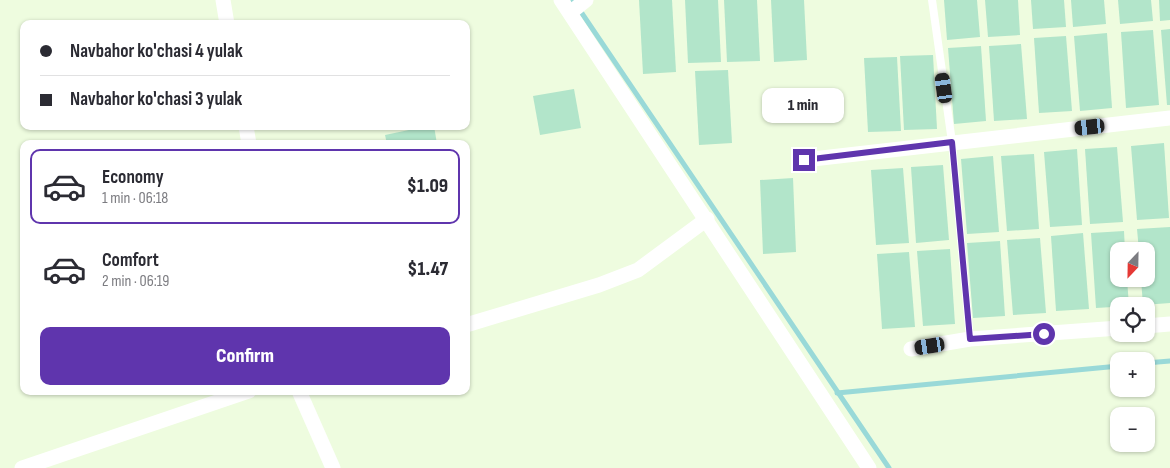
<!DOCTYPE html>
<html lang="en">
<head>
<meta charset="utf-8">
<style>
	body { margin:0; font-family:"Sofia Sans Condensed",sans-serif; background:#f7f7f7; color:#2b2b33; height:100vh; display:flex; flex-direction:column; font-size:19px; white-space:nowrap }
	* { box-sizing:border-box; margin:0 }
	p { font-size:16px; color:#7c7c81 }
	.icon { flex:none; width:28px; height:28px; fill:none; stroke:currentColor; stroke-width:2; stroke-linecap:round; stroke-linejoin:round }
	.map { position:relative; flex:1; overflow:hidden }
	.details { position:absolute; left:20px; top:140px; width:450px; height:255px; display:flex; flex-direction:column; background:#fff; border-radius:10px; box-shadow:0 1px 4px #0004 }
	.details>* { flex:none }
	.hud { position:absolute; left:20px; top:20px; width:450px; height:110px; border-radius:10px; box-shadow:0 1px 4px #0004; display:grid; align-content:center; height:110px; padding:0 20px; background:#fff }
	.needle { width:32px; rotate:202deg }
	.tools { position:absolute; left:1110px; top:242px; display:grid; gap:10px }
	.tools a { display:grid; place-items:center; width:45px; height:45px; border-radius:10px; background:#fff; box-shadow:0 1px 4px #0004; font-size:25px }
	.end { position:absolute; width:22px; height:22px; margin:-11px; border:6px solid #5f35ad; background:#fff; box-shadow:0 0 0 2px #fff }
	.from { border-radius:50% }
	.bubble { position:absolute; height:35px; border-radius:10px; background:#fff; box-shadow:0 1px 4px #0004; font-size:16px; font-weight:800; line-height:35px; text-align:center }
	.car { position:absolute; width:15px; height:30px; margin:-15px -8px; border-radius:6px; box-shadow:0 0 4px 1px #0007; background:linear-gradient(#222 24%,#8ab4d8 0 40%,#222 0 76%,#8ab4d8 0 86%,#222 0) }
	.hud b { display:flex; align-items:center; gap:18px; height:48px; font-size:19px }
	.hud b+b { border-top:1px solid #e1e1e2 }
	.hud i { width:12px; height:12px; background:#2b2b33 }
	ul { padding:9px 0 0; list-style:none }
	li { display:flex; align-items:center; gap:15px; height:75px; margin:0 10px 8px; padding:0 10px; border:2px solid transparent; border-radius:10px }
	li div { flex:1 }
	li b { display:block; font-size:19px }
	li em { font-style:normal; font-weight:800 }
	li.current { border-color:#5f35ad }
	li>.icon { width:45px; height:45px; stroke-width:1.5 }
	.cta { display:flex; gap:10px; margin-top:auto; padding:10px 20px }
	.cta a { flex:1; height:58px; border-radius:10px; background:#5f35ad; color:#fff; font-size:20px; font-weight:800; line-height:58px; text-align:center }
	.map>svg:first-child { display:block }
</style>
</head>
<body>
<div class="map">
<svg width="1170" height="468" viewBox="0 0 1170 468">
	<rect width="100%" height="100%" fill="#eefcdf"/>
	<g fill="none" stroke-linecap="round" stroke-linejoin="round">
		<g stroke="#99d9d8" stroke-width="5">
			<path d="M573 0 889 468"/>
			<path d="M1146 363 1170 361"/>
			<path d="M837 393 1119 366"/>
		</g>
	</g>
	<g fill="#b2e5ca">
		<path d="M639 0H672L676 72 643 74Z"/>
		<path d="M685 0H718L721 62 688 63Z"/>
		<path d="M724 0H757L760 61 727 62Z"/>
		<path d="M771 0H804L807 60 774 62Z"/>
		<path d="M944 0H977L980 37 947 40Z"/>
		<path d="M985 0H1018L1020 35 988 37Z"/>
		<path d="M1031 0H1064L1066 27 1033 29Z"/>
		<path d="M1071 0H1104L1106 24 1073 27Z"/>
		<path d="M1118 0H1151L1153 21 1120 24Z"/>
		<path d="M1159 0H1170V20L1160 21Z"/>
		<path d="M1170 29V105H1167L1161 30Z"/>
		<path d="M1153 30 1159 105 1126 108 1121 32Z"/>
		<path d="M1107 33 1112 108 1080 111 1074 36Z"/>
		<path d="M1066 36 1072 111 1039 113 1034 38Z"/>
		<path d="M1021 44 1027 119 994 121 989 46Z"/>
		<path d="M981 46 986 121 954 124 948 48Z"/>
		<path d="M933 55 937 129 904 130 900 56Z"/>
		<path d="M897 57 901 131 868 132 864 58Z"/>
		<path d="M728 70 732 143 699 145 695 71Z"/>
		<path d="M574 89 581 128 540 135 533 96Z"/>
		<path d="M428 126H434L437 144H387L385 135Z"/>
		<path d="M1164 143 1169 218 1137 220 1131 146Z"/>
		<path d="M1117 147 1123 222 1090 224 1085 149Z"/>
		<path d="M1077 149 1082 225 1050 227 1044 152Z"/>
		<path d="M1034 154 1039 229 1007 231 1001 156Z"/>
		<path d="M993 156 999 232 967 234 961 159Z"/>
		<path d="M943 165 949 240 916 243 911 167Z"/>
		<path d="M903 168 909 243 876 245 871 170Z"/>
		<path d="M793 178 796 252 763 254 760 180Z"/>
		<path d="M1170 227V303L1143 305 1141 279H1146V251H1139L1137 229Z"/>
		<path d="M1124 231 1125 251H1119V279H1127L1129 306 1096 308 1091 233Z"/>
		<path d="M1083 233 1089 309 1056 311 1051 236Z"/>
		<path d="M1040 238 1046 313 1013 315 1007 240Z"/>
		<path d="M1000 241 1005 316 973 318 967 243Z"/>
		<path d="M950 249 955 324 923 326 917 251Z"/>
		<path d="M909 252 915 327 882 329 877 254Z"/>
	</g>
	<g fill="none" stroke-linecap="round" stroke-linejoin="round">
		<path stroke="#fff" stroke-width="8" d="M932 0 952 142 970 339"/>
		<g stroke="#fff" stroke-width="15">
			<path d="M223 0 227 24"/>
			<path d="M561 0 869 468"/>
			<path d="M570 13 586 0"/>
			<path d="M246 126 249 144"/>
			<path d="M804 160 1170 118"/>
			<path d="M466 325 599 285 638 270 707 219"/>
			<path d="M1146 326 1170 324"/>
			<path d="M911 349 970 339 1119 328"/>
			<path d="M299 391 333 468"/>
			<path d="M22 468 249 391"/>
		</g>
	</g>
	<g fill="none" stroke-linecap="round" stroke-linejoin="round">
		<path stroke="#5f35ad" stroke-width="6" d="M804 160 952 142 970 339 1044 334"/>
	</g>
</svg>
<div class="tools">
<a><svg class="needle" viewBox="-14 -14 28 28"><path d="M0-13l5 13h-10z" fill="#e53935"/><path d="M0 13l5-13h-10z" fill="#7c7c81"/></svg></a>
<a><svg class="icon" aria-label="locate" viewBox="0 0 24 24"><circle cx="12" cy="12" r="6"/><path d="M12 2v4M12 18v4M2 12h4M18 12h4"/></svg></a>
<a>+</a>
<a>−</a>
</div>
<i class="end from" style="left:1044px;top:334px"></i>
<i class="end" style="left:804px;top:160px"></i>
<div class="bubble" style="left:762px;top:88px;width:82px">1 min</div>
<i class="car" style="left:944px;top:88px;rotate:352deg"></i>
<i class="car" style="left:1090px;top:127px;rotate:264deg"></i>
<i class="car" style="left:930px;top:346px;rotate:261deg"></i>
<div class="hud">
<b><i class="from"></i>Navbahor ko'chasi 4 yulak</b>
<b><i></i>Navbahor ko'chasi 3 yulak</b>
</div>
<section class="details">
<ul>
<li class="current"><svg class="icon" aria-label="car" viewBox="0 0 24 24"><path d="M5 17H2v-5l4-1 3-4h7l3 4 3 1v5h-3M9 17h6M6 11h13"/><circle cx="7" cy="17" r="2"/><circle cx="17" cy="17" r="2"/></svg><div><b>Economy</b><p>1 min · 06:18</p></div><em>$1.09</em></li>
<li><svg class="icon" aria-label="car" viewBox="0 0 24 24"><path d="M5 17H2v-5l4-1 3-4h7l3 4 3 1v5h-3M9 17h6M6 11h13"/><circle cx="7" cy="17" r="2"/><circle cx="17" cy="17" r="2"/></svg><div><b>Comfort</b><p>2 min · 06:19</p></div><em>$1.47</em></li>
</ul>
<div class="cta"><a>Confirm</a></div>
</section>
</div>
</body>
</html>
